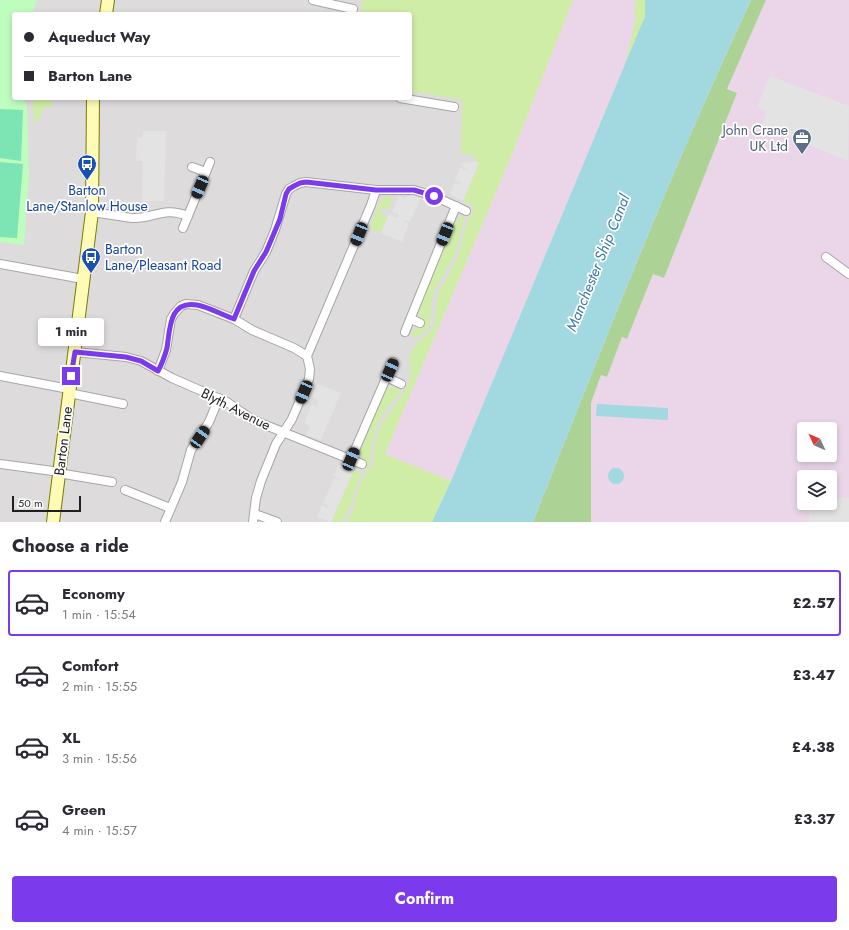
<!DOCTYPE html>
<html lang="en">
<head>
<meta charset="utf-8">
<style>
	body { margin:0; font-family:Jost,sans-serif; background:#f2f2f3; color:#2b2b33; height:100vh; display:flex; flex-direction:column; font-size:15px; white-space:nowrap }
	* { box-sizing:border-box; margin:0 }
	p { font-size:13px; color:#7c7c81 }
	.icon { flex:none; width:22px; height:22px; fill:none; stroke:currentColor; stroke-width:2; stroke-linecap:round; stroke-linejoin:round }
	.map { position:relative; height:522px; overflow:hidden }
	.details { display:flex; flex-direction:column; background:#fff; flex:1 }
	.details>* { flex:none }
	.hud { position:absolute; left:12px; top:12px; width:400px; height:88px; border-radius:4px; box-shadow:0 2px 6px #0003; display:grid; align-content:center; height:88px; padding:0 12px; background:#fff }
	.needle { width:26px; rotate:314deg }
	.tools { position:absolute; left:797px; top:422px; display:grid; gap:8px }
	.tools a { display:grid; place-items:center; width:40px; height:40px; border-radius:4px; background:#fff; box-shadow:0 2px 6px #0003; font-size:20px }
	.scale { position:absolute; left:12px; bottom:10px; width:69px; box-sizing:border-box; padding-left:4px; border:2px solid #1f1f1f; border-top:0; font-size:11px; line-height:14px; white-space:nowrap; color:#1f1f1f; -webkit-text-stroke:3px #fff; paint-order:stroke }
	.end { position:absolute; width:18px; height:18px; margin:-9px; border:5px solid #7c3aed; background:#fff; box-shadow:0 0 0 2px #fff }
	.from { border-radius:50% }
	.bubble { position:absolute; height:28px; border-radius:4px; background:#fff; box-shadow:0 2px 6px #0003; font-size:13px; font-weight:700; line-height:28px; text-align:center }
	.car { position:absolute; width:12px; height:24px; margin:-12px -6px; border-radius:5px; box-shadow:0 0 3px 1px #0007; background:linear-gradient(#222 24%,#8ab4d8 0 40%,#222 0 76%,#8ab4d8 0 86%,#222 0) }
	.hud b { display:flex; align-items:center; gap:14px; height:38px; font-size:15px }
	.hud b+b { border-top:1px solid #e1e1e2 }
	.hud i { width:10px; height:10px; background:#2b2b33 }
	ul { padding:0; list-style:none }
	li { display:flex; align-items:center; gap:12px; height:66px; margin:0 8px 6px; padding:0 4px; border:2px solid transparent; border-radius:4px }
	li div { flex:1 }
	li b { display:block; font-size:15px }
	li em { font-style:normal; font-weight:700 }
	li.active { border-color:#7c3aed }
	li>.icon { width:36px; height:36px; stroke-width:1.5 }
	h2 { padding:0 12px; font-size:18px; line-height:48px }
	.cta { display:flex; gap:8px; margin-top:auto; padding:8px 12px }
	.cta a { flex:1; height:46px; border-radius:4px; background:#7c3aed; color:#fff; font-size:16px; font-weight:700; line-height:46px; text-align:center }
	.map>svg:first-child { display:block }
</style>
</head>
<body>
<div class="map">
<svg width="849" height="522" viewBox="0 0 849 522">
	<rect width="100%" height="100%" fill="#f0ebe4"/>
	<path fill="#dddbdc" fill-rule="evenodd" d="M0 0H573L510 159 385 455 355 522H0ZM14 14H410V98H14Z"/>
	<g fill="#ead6e8" fill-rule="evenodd">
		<path d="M573 0H645V16L451 481 385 455 510 159Z"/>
		<path d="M766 0H849V522H591V403L601 375 607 377 622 337 627 339 653 274 664 278 737 93 727 89ZM804 429H830V455H804ZM804 477H830V503H804Z"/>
	</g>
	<g fill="#d0eda7">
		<path d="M362 0H573L510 159 385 454 451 481 432 522H345L352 513 354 507 360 483 373 463 375 442 382 423 403 394 409 381 411 371 409 359 412 350 417 343 428 334 434 326 438 294 458 256 465 229 474 206 463 201 479 163 474 161 476 155 461 154 462 100 410 91V14H361Z"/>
		<path d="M636 0H645V16L625 64 636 17 634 13Z"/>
		<path d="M32 98H44V100L49 101V98H52V107L42 108V115L39 116V121L34 122Z"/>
		<path d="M386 196 393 197 389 206 391 207 389 210 383 207 380 213 388 217 381 233 369 228 381 200 382 198Z"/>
		<path d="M462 216H465L455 254 434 292 432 300 430 325 425 332 416 338 410 335 415 328 421 329 424 319 419 316 418 311 455 223 459 217Z"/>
		<path d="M391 386 401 390V392C387 406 377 420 373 440 370 451 372 461 366 471L363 469 365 461 361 458 360 452 385 390Z"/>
		<path d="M354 470 362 473 356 487 351 506 342 521C339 522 335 522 332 521Z"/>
	</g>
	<path fill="#add296" d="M751 0H766L727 89 737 93 664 278 653 274 627 339 622 337 607 377 601 375 591 403V522H533C602 347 671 171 751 0Z"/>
	<path fill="#bffdbf" d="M0 0H36L33 14H14V98H22L27 105 29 175 24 245 0 242Z"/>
	<g fill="#7de4b3">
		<path d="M0 109 23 110 21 161 0 158Z"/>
		<path d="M0 162 23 164 17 238 0 237Z"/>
	</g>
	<g fill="#e3e3e3">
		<path d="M770 76 849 106 848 161 762 126 767 111 757 107Z"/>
		<path d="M143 131H166L164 201H142L143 161H136L137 138H143Z"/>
		<path d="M464 161 469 163 474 161 479 163 463 201 450 194 455 182 460 185 461 183 455 180 460 168 466 170 467 169 461 166Z"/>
		<path d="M414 195 421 198 410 222 404 220 403 221 409 224 402 242 381 233 389 214 398 218 399 215 392 212 399 196 405 199 407 196Z"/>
		<path d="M318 384 341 393 321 440 306 435 310 426 304 423 312 404 318 407V406L317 404 318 400 312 397Z"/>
		<path d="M339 464 345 467 346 465 355 468 331 522 317 517 322 505 327 508 328 506 323 503 334 478 339 480 340 479 334 476Z"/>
		<path d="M830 498H849V522H809V507L810 503H830Z"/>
	</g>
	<g fill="#a2d8e0">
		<path d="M645 0H751C671 171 602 347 533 522H432L451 481 645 16Z"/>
		<path d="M597 404 668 408V420L596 416Z"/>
		<circle cx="616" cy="476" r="8"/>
	</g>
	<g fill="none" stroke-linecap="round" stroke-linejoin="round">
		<defs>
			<g id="minor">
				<path d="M313 0 353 9"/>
				<path d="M400 98 454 107"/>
				<path d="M192 167 206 172"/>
				<path d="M92 212 132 218C155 219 162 206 188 216"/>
				<path d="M183 228 210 162"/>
				<path d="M826 257 849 274"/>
				<path d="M0 264 83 279"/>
				<path d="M234 319 254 271 266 252 275 230 286 194 289 189 294 186 300 183 306 182 376 190H414L434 196 466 211"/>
				<path d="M411 319 420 323"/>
				<path d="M405 332 456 206"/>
				<path d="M75 352 126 357 141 361 172 378 227 402 253 420 362 464"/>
				<path d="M158 371 166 350 171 319 174 314 181 306 186 304 198 305 234 319 252 330 294 348 307 356"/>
				<path d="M0 376 69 389"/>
				<path d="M386 377 401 384"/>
				<path d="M69 393 123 404"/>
				<path d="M351 459 393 362"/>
				<path d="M0 464 53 471 64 474 112 482"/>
				<path d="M125 490 170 508"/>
				<path d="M255 514 277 522"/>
				<path d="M165 522 182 482 191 450 209 422 219 398"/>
				<path d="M253 522 256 498 261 481 276 444 292 419 309 379 310 369 307 356 371 205 376 190"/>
			</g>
			<g id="secondary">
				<path d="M106 14 108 0"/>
				<path d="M53 522 92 212 93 98"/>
			</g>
		</defs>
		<use href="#minor" stroke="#a6a6a6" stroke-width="10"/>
		<use href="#secondary" stroke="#797b00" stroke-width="14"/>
		<use href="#minor" stroke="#fff" stroke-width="8"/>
		<use href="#secondary" stroke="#fdfbb5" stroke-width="12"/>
	</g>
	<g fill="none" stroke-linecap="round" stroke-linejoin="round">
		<path stroke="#7c3aed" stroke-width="5" d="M71 376 75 352 126 357 141 361 158 371C162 364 165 355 167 348 170 329 169 300 197 305 209 307 222 315 234 319L254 271 266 252 272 238 280 219 286 194 289 189 294 186 300 183 306 182 376 190H414L434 196"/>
	</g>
	<defs>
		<symbol id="office-pin" viewBox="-11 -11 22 30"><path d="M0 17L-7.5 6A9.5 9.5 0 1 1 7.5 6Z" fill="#5c6f8a" stroke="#fff"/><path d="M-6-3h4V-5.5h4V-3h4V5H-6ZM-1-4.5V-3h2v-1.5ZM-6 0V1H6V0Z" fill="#fff"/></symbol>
		<symbol id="bus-pin" viewBox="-11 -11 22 30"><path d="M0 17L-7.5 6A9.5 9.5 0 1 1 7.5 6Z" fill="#1a4fb4" stroke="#fff"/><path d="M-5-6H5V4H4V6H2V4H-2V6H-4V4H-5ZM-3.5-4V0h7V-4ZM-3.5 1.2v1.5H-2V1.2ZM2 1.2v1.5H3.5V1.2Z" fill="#fff"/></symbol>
	</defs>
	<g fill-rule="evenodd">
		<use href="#office-pin" x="791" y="127" width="22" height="30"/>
		<use href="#bus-pin" x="76" y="153" width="22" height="30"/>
		<use href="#bus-pin" x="80" y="246" width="22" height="30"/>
	</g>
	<g text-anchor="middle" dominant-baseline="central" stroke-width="3.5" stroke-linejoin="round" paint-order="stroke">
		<g font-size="14" fill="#4e5e75" stroke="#fff" text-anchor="end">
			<text x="788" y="130">John Crane<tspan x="788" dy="16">UK Ltd</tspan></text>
		</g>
		<g font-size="14" fill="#164399" stroke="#fff">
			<text x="87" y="190">Barton<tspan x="87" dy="16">Lane/Stanlow House</tspan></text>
			<text x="105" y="249" text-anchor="start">Barton<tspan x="105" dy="16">Lane/Pleasant Road</tspan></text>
		</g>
		<g font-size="14" fill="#1f1f1f" stroke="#fff">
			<text transform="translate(236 409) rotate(27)">Blyth Avenue</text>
			<text transform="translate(63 441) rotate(-83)">Barton Lane</text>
		</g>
		<g font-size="15" font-style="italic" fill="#407aa4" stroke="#fff">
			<text transform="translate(598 263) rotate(-68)">Manchester Ship Canal</text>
		</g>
	</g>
</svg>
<div class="tools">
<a><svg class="needle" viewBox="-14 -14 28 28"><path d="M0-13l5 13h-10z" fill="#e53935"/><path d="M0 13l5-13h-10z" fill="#7c7c81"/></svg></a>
<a><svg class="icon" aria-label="layers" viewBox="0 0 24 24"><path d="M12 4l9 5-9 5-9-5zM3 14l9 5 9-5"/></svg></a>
</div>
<div class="scale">50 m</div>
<i class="end from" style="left:434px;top:196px"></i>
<i class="end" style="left:71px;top:376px"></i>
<div class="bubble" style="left:38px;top:318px;width:66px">1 min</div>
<i class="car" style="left:200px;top:187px;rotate:203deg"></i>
<i class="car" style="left:359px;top:234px;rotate:202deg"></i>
<i class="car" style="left:445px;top:234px;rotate:202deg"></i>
<i class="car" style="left:390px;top:370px;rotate:24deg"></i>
<i class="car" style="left:304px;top:392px;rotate:203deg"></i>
<i class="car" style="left:200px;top:437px;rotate:34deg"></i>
<i class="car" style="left:351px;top:459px;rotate:23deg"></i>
<div class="hud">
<b><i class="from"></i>Aqueduct Way</b>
<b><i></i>Barton Lane</b>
</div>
</div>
<section class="details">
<h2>Choose a ride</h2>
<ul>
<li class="active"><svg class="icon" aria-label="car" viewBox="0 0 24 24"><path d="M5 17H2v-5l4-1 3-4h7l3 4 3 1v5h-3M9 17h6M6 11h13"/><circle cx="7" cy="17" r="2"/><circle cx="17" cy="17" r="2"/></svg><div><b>Economy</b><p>1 min · 15:54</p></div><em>£2.57</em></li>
<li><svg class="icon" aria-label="car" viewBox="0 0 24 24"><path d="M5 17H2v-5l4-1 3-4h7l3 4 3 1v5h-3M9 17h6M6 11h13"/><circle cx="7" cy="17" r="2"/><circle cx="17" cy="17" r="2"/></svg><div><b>Comfort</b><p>2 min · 15:55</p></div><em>£3.47</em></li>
<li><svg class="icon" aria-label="car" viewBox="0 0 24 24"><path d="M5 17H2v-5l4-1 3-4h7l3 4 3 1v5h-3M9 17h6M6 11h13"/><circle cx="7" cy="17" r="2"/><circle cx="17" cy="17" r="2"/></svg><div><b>XL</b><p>3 min · 15:56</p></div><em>£4.38</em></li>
<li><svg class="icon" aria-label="car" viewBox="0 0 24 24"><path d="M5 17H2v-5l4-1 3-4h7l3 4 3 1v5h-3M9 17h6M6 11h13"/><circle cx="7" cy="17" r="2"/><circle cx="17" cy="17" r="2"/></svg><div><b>Green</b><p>4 min · 15:57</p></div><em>£3.37</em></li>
</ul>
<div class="cta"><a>Confirm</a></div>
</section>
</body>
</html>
